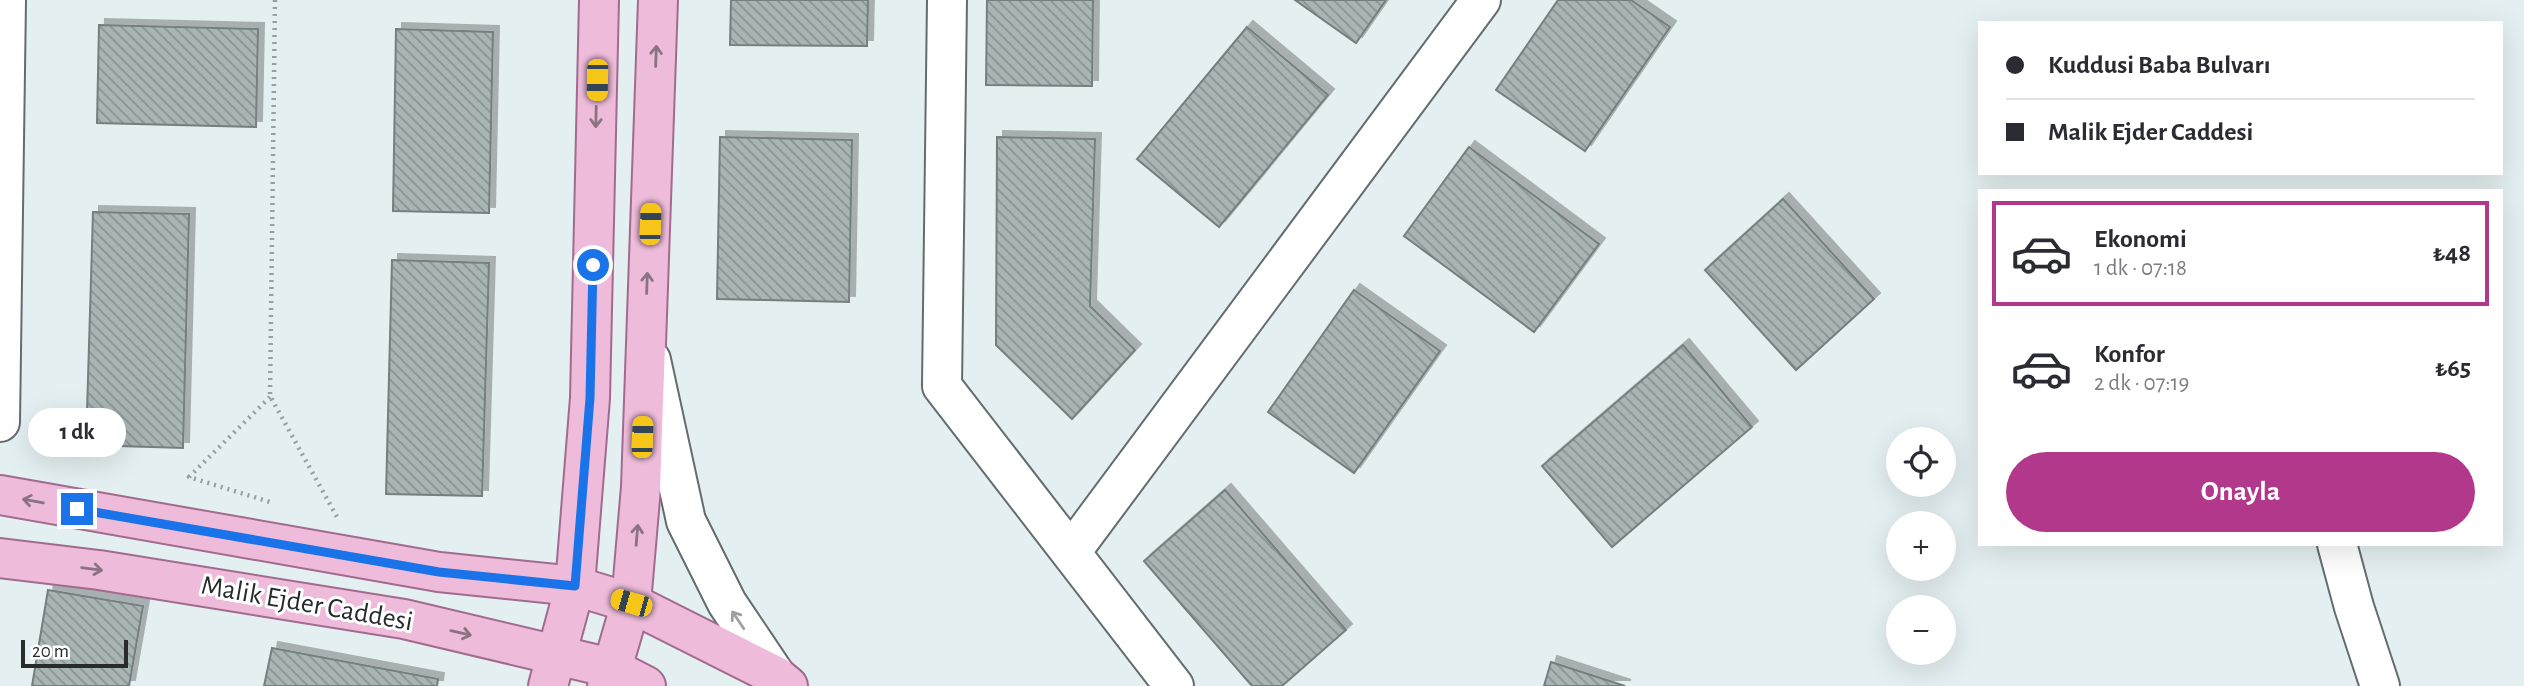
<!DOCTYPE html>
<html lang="tr">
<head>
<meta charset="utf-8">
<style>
	body { margin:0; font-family:"Alegreya Sans",sans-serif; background:#f7f7f7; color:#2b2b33; height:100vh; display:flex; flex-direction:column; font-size:26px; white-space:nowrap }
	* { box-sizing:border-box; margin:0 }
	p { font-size:23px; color:#7c7c81 }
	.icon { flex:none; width:38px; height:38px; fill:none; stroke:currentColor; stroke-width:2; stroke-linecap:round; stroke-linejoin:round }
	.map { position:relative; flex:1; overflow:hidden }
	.panel { position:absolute; left:1978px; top:189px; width:525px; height:357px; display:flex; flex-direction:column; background:#fff; border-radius:0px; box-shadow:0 7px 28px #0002 }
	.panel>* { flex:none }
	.banner { position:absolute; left:1978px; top:21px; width:525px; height:154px; border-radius:0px; box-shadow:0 7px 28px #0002; display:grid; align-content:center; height:154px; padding:0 28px; background:#fff }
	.tools { position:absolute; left:1886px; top:427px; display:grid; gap:14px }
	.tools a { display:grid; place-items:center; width:70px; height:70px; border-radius:50%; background:#fff; box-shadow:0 7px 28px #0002; font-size:35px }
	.scale { position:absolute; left:21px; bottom:18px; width:107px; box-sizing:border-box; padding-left:7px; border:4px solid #272b2c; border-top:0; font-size:19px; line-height:24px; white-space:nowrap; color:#272b2c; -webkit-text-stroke:5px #fff; paint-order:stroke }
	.end { position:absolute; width:32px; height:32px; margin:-16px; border:9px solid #1a73e8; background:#fff; box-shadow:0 0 0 4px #fff }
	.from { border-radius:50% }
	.bubble { position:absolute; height:49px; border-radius:24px; background:#fff; box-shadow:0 7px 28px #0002; font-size:23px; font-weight:600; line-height:49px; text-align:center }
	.car { position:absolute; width:21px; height:42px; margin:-21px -10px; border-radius:9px; box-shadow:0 0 5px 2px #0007; background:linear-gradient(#f5c518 24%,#345 0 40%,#f5c518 0 76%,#345 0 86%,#f5c518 0) }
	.banner b { display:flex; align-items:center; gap:24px; height:66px; font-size:26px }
	.banner b+b { border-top:2px solid #e1e1e2 }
	.banner i { width:18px; height:18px; background:#2b2b33 }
	ul { padding:12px 0 0; list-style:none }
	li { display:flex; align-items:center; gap:21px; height:105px; margin:0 14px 10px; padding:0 14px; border:4px solid transparent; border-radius:0px }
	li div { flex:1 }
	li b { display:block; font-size:26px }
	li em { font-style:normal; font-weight:600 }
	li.on { border-color:#b2388c }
	li>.icon { width:63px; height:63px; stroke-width:1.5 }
	.cta { display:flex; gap:14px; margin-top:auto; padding:14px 28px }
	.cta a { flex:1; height:80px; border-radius:42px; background:#b2388c; color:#fff; font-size:28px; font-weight:600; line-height:80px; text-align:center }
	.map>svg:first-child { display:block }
</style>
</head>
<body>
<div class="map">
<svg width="2524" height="686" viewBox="0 0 2524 686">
	<defs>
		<pattern id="building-back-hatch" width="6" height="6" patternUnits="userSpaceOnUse" patternTransform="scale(1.75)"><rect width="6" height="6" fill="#a9b4b5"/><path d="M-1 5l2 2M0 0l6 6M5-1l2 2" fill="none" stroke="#8a9393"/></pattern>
		<filter id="shadow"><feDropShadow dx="6" dy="-6" stdDeviation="0" flood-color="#0004"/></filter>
	</defs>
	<rect width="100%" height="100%" fill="#e4eff1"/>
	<g fill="url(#building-back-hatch)" stroke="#757f80" stroke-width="2" filter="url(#shadow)">
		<path d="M731 0H868L867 46 730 45Z"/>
		<path d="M987 0H1093L1092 86 986 85Z"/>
		<path d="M1295 0H1386L1356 43Z"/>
		<path d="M1558 0H1631L1670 27 1585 151 1496 90Z"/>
		<path d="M99 25 258 29 256 127 97 123Z"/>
		<path d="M1247 27 1328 95 1219 227 1137 159Z"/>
		<path d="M396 29 493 32 489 213 393 211Z"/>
		<path d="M720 137 852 140 849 302 717 299Z"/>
		<path d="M997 137 1095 139 1090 306 1135 350 1072 419 996 345Z"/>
		<path d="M1469 147 1599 244 1534 332 1404 236Z"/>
		<path d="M1783 199 1874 299 1796 370 1705 270Z"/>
		<path d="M93 212 189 214 183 448 86 445Z"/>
		<path d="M392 260 489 263 482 496 386 494Z"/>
		<path d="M1354 290 1440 351 1354 473 1268 412Z"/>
		<path d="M1683 345 1752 427 1612 547 1542 466Z"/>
		<path d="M1225 490 1346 630 1282 686H1252L1144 561Z"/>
		<path d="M48 590 143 606 129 686H32Z"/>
		<path d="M272 648 438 679 437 686H264Z"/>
		<path d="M1551 662 1625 686H1544Z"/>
	</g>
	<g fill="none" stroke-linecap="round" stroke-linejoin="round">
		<defs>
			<g id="minor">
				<path d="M947 0 942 386 1174 686"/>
				<path d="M651 360 686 521 727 603 776 676"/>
				<path d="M0 422 6 0"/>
				<path d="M2337 544 2354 607 2380 686"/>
				<path d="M1071 552 1481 0"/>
			</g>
			<g id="major">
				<path d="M0 495 439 572 575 586 631 603 776 676 788 686"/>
				<path d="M0 558 99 570 404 619 611 668 646 686"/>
				<path d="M548 686 575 586 590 398 599 0"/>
				<path d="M607 686 631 603 641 487 658 0"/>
			</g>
		</defs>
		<use href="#minor" stroke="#636c6e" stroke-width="42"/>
		<use href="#major" stroke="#a16b8e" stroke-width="42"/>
		<g stroke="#979fa1" stroke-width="4.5" stroke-dasharray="2 5" stroke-linecap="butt">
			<path d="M275 0 270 396 337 517"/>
			<path d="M270 397 189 477 270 502"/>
		</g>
		<use href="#minor" stroke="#fff" stroke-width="38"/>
		<use href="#major" stroke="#eebbda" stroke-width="38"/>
	</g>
	<defs><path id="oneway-shaft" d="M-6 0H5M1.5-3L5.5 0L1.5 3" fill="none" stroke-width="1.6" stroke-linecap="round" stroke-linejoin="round" transform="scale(1.75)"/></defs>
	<g stroke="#8a7383">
		<use href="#oneway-shaft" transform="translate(656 56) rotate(-88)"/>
		<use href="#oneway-shaft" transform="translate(596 117) rotate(91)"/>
		<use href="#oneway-shaft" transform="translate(647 283) rotate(-88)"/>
		<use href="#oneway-shaft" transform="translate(33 501) rotate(-170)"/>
		<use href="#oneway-shaft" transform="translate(637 535) rotate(-85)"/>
		<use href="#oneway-shaft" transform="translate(92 569) rotate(7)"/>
		<use href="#oneway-shaft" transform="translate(461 633) rotate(13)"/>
	</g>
	<use stroke="#9ea0a0" href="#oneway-shaft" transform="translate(738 620) rotate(-124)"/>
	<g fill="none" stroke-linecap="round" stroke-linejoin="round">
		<path stroke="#1a73e8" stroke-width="9" d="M77 509 439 572 575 586 590 398 593 265"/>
	</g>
	<g text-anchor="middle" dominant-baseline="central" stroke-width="6" stroke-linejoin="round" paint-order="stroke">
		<g font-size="28" fill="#272b2c" stroke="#fff">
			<text transform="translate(307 604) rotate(10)">Malik Ejder Caddesi</text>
		</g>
	</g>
</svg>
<div class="tools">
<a><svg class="icon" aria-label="locate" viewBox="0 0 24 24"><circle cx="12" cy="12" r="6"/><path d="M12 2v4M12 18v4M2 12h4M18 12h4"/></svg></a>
<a>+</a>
<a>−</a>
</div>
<div class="scale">20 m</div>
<i class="end from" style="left:593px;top:265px"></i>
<i class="end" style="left:77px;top:509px"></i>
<div class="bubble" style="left:28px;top:408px;width:98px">1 dk</div>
<i class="car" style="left:597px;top:80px;rotate:181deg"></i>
<i class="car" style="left:650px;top:224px;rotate:2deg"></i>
<i class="car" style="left:642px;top:437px;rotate:2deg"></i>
<i class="car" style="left:631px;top:603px;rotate:286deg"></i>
<div class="banner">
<b><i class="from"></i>Kuddusi Baba Bulvarı</b>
<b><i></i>Malik Ejder Caddesi</b>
</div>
<section class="panel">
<ul>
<li class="on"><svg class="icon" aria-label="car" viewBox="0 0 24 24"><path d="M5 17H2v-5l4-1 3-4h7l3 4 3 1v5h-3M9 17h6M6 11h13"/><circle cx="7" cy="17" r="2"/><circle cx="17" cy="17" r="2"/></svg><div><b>Ekonomi</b><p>1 dk · 07:18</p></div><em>₺48</em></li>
<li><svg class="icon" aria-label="car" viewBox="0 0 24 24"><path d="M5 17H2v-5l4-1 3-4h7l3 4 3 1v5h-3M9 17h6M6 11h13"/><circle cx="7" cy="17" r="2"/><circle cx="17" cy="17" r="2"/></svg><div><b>Konfor</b><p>2 dk · 07:19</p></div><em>₺65</em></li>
</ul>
<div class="cta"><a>Onayla</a></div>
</section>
</div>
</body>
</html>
